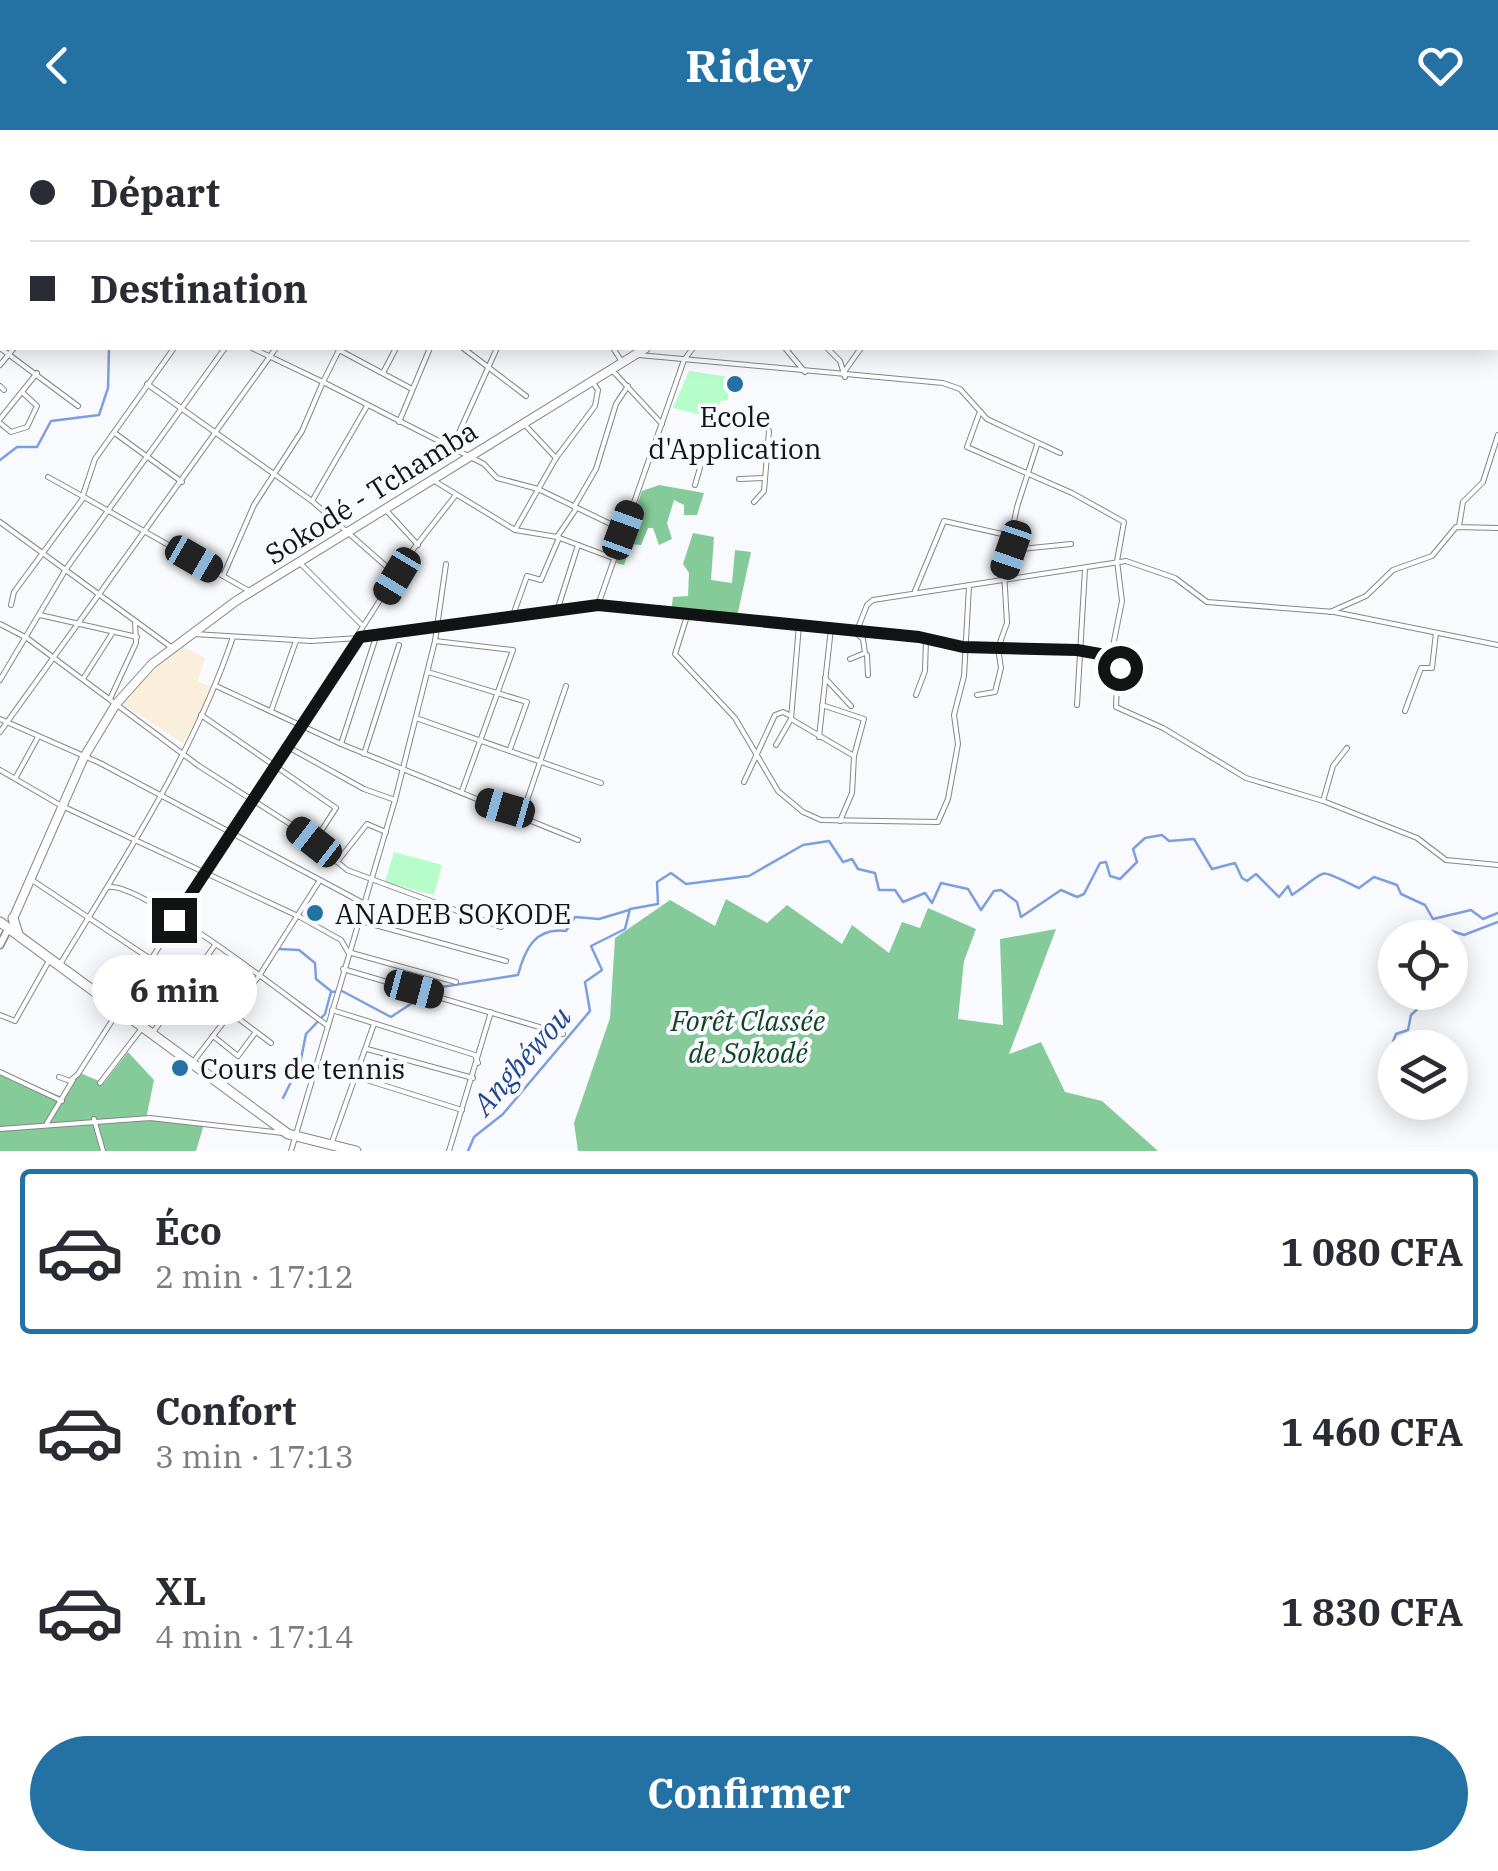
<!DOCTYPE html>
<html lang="fr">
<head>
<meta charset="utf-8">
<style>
	body { margin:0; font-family:"IBM Plex Serif",serif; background:#f7f7f7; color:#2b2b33; height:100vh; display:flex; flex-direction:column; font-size:38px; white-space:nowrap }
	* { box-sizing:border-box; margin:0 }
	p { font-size:32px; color:#7c7c81 }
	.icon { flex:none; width:55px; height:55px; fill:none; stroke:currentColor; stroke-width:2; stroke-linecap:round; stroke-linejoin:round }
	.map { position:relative; height:1021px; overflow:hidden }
	.drawer { display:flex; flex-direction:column; background:#fff; flex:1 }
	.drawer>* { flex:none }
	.guide { position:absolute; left:0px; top:0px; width:1500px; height:220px; box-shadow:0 5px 25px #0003; display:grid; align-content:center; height:220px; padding:0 30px; background:#fff }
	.controls { position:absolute; left:1378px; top:790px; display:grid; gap:20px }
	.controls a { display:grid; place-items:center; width:90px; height:90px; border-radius:50%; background:#fff; box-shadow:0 5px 25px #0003; font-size:50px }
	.end { position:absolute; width:45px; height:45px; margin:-22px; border:12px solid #121314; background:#fff; box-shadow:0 0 0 5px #fff }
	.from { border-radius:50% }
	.bubble { position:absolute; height:70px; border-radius:35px; background:#fff; box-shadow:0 5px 25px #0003; font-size:32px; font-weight:700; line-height:70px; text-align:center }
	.car { position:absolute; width:30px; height:60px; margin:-30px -15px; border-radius:12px; box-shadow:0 0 8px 2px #0007; background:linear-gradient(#222 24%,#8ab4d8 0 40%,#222 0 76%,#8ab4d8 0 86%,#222 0) }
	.guide b { display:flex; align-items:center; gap:35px; height:95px; font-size:38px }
	.guide b+b { border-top:2px solid #e1e1e2 }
	.guide i { width:25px; height:25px; background:#2b2b33 }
	ul { padding:18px 0 0; list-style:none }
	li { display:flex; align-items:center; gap:30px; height:165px; margin:0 20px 15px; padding:0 10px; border:5px solid transparent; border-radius:10px }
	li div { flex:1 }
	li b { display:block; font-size:38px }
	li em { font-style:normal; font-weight:700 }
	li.selected { border-color:#2471a4 }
	li>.icon { width:90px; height:90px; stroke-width:1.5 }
	.primary-button { display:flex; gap:20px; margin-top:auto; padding:20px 30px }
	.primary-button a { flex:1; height:115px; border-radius:60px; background:#2471a4; color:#fff; font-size:40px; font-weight:700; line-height:115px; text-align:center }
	header { display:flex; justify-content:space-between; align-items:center; height:130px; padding:0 30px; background:#2471a4; color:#fff; font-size:45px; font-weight:700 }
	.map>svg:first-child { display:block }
</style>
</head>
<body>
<header><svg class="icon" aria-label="back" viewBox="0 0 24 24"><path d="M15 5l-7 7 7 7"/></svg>Ridey<svg class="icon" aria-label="heart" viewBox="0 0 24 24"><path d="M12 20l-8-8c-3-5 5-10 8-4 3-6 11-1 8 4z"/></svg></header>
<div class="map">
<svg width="1498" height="1021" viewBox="0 0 1498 1021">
	<rect width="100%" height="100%" fill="#f9fafd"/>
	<path fill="#f9efda" d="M180 515 205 528 198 551 213 558 183 613 121 573Z"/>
	<g fill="#b6fdc9">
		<path d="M689 241 730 247 728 270 720 271 719 284 709 287 673 278Z"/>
		<path d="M394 722 442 735 434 765 385 752Z"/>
	</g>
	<g fill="#85cb99">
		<path d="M659 355 704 363 697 385H684V375L674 370 667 393 672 409 659 415 653 398H648L641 415 631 414 624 435 616 433 642 361Z"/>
		<path d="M693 403 714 407 711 450 732 453 735 420 751 422 737 487 671 481 673 467 688 466 689 443 683 434Z"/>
		<path d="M726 769 767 793 787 775 842 814 852 795 889 823 902 792 920 798 928 778 976 799 964 831 958 889 1003 895 1000 809 1056 799 1009 924 1041 912 1065 962 1102 971 1158 1021H578L574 993 610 888 615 808 670 770 715 796Z"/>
		<path d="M128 922 154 950 146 989 204 994 196 1021H0V942L60 966 80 943 104 953Z"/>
	</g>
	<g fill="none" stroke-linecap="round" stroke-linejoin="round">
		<g stroke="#7e9fdf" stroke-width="2.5">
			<path d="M565 0 566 2"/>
			<path d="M591 0 592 2"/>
			<path d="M498 2 499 0"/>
			<path d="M0 330 17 317H37L51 291 99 285 108 258 109 218"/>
			<path d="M1436 808 1452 801 1464 805 1498 792"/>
			<path d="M279 819 299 820 315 833 316 849 331 861"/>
			<path d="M1393 912 1396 904 1408 900 1411 885 1423 874V862"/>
			<path d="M283 968 300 934 306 904 325 884 331 862 342 861 391 887 435 858 518 845C525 819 535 797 566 801L575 787 599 789 629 780"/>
			<path d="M468 1021 474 1007 503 984 590 881 585 852 602 840 591 816 625 799 630 779 658 774 657 752 671 743 686 754 749 746 803 715 829 711 843 732 852 729 858 739 875 743 879 760H895L903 772 925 763 932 773 941 753 968 759 981 780 994 761 1001 760 1017 772 1021 787 1061 760 1077 767 1084 764 1100 733 1106 732 1110 746 1120 749 1137 732 1133 719 1145 708 1162 705 1169 711 1194 709 1212 739 1235 733 1242 748 1247 751 1256 744 1279 767 1288 756 1292 765C1333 738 1312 737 1359 758L1374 747 1397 755 1401 764 1425 775 1433 789 1471 780 1483 789 1498 783"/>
		</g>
		<defs>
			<g id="minor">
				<path d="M7 0 11 2"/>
				<path d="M234 0 239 2"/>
				<path d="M678 0 679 2"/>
				<path d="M714 0 715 2"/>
				<path d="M816 0 818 2"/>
				<path d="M924 0 925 2"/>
				<path d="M1458 0 1459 2"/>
				<path d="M24 2 26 0"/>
				<path d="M59 2 61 0"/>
				<path d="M118 2 120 0"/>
				<path d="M191 2 193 0"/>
				<path d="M272 2 275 0"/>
				<path d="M314 2 316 0"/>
				<path d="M351 2 354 0"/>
				<path d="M389 2 391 0"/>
				<path d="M771 2 775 0"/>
				<path d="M834 2 836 0"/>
				<path d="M905 2 908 0"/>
				<path d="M0 35 2 32"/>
				<path d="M0 86 2 83"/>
				<path d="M1498 95V96"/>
				<path d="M0 97 2 98"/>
				<path d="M0 162 2 158"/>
				<path d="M0 218 78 276"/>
				<path d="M340 218 323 252 484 334 497 348 538 359 623 400"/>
				<path d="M463 218 526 266"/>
				<path d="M613 218 622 232"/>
				<path d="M785 218 805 242"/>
				<path d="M827 218 840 231 845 247"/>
				<path d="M339 220 412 259"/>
				<path d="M639 225 943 253 960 259 987 289 1060 323"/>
				<path d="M0 235 14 218"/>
				<path d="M611 239 662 294"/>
				<path d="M844 242 861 218"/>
				<path d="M383 243 396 218"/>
				<path d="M147 254 312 371 395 444"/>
				<path d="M0 256 4 260"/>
				<path d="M979 284 967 317 1072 363 1124 392 1117 431 1122 471 1111 526"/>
				<path d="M0 289 37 243"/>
				<path d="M399 292 430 218"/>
				<path d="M0 293 11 302 27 297 37 276 22 262"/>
				<path d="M526 296 556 328"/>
				<path d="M116 304 182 352"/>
				<path d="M452 318 497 218"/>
				<path d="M739 349 765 348"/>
				<path d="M436 352 515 400 557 407 613 428"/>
				<path d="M695 355 702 331"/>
				<path d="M83 365 95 329 174 218"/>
				<path d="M84 367 223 446"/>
				<path d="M312 371 367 276"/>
				<path d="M754 372 764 361 769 301"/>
				<path d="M574 377 596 339 616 274 628 256"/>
				<path d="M385 379 418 415"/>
				<path d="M0 392 171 517"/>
				<path d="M1459 396 1463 372 1483 352 1498 305"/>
				<path d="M515 400 556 328 595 276 598 260 592 251"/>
				<path d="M557 407 576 379"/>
				<path d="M1011 420 1071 414"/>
				<path d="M299 432 363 496"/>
				<path d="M915 461 944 391 1020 408"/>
				<path d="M251 462 223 446 254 375 302 301 323 252 252 218"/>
				<path d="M11 475 14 462 84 367 48 347"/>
				<path d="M598 475 684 230 693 218"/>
				<path d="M557 481 578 415"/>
				<path d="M1330 482 1366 466 1393 440 1432 426 1456 397 1498 398"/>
				<path d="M40 485 137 507"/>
				<path d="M687 486 675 524 735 588 778 661 803 682 821 690 938 692 948 669 958 614 954 585 964 546 969 456"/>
				<path d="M512 488 527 446 541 450 559 408"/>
				<path d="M0 494 27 508 199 636 298 699 347 740 501 797"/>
				<path d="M799 495 791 589 854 626"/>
				<path d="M194 504 311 511 376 507 598 475 919 507 963 517 1089 520 1118 530 1116 577 1163 598 1246 648 1323 671 1333 636 1347 618"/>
				<path d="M435 511 513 520 462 661"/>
				<path d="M867 525 868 545"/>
				<path d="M850 529 865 523 863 509 856 503 867 475 873 470 1126 431 1175 448 1207 472 1334 482 1498 515"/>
				<path d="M1118 530 1140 537"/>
				<path d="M428 542 527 572 510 619"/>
				<path d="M825 548 851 576"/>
				<path d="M83 549 113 502"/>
				<path d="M0 550 66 439 225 218"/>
				<path d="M216 556 341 614 578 710"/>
				<path d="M916 565 925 541 926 509"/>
				<path d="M977 565 995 562 1001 538 998 518 1007 493 1004 441 1017 377 1037 315"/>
				<path d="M110 569 136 513 135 491"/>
				<path d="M822 575 864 589 854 626 852 663 840 691"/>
				<path d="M1077 575 1085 439"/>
				<path d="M271 581 296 511"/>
				<path d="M1405 581 1421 538H1432L1436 503"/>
				<path d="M201 585 336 678 314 712"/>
				<path d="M416 588 601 653"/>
				<path d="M0 589 100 633 320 750"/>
				<path d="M0 602 276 218"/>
				<path d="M819 607 831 498"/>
				<path d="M341 614 376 507"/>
				<path d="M776 615 791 589"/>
				<path d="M288 617 364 659 395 670"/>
				<path d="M364 624 399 515"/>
				<path d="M0 640 60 675 300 787 341 810 348 822 456 852"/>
				<path d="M16 647 38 607"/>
				<path d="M744 652 775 585 783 582 791 586"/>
				<path d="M1323 671 1417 708 1446 730 1498 735"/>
				<path d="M522 685 566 556"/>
				<path d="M337 732 367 694 386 702"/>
				<path d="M32 750 149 828"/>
				<path d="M108 757C140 751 293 871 328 896"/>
				<path d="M357 790 506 831"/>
				<path d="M147 832 182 861"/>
				<path d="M59 836C122 732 194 623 233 507"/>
				<path d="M343 839 563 904"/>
				<path d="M332 880 475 925 478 933"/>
				<path d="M231 883 271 913"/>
				<path d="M0 885 15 891 50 829"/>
				<path d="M154 901 215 815"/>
				<path d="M213 906 238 926 255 903"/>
				<path d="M367 919 473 948"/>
				<path d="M193 932 259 846 320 750 363 773"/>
				<path d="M0 942 62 971"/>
				<path d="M59 947 70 951 78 944 408 426 455 366"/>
				<path d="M357 947 462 980"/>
				<path d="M100 953 142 898"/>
				<path d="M94 989 103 1021"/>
				<path d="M47 993 73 950"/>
				<path d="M0 999 150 988 283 1003"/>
				<path d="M332 1012 374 894"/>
				<path d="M291 1021 395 670 435 511 446 434"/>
				<path d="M449 1021 491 882"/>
			</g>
			<path id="secondary" d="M0 815 8 799"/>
			<g id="primary">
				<path d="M996 2 1000 0"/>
				<path d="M13 789 84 627 116 574 152 534 236 471 646 218"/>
			</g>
			<g id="trunk">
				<path d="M13 788 18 804"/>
				<path d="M0 792 288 1004 356 1021"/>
			</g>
		</defs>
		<use href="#minor" stroke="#858688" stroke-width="6"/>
		<use href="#secondary" stroke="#858688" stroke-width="9"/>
		<use href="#primary" stroke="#858688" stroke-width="10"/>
		<use href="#trunk" stroke="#858688" stroke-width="11"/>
		<use href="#minor" stroke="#fff" stroke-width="4"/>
		<use href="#secondary" stroke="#fff" stroke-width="6"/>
		<use href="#primary" stroke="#fff" stroke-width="8"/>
		<use href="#trunk" stroke="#fff" stroke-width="9"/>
	</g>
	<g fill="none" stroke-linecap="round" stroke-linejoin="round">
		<path stroke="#121314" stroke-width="12" d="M174 790 360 507 598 475 919 507 963 517 1077 520 1111 526 1120 538"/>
	</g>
	<g fill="#2471a4" stroke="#f9fafd" stroke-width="4">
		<circle cx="735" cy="254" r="10"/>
		<circle cx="315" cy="783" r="10"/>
		<circle cx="180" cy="938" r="10"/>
	</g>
	<g text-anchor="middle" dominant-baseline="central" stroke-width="8" stroke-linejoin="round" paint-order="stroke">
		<g font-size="28" fill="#121314" stroke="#f9fafd" text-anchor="start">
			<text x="735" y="286" text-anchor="middle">Ecole<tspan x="735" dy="32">d'Application</tspan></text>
			<text x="335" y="783">ANADEB SOKODE</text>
			<text x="200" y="938">Cours de tennis</text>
		</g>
		<g font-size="28" fill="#121314" stroke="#f9fafd">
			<text transform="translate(371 362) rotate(-32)">Sokodé - Tchamba</text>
		</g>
		<g font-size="28" font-style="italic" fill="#0f4424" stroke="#f9fafd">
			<text x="748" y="890">Forêt Classée<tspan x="748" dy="32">de Sokodé</tspan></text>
		</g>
		<g font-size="30" font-style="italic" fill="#224590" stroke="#f9fafd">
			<text transform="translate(521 930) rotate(-49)">Angbéwou</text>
		</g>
	</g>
</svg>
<div class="controls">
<a><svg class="icon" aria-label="locate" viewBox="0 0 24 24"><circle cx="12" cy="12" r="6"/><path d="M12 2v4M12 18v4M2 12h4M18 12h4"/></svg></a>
<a><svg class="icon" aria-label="layers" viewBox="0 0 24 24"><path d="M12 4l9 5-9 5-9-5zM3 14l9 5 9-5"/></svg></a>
</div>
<i class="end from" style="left:1120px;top:538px"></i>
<i class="end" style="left:174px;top:790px"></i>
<div class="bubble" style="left:92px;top:825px;width:165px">6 min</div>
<i class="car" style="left:623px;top:400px;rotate:20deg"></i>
<i class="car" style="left:1011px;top:420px;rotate:199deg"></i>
<i class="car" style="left:194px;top:429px;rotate:120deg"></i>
<i class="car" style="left:397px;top:446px;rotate:211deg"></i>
<i class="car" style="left:505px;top:678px;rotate:286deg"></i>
<i class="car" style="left:314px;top:712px;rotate:308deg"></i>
<i class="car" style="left:414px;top:859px;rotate:105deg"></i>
<div class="guide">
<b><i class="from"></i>Départ</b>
<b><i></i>Destination</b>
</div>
</div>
<section class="drawer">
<ul>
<li class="selected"><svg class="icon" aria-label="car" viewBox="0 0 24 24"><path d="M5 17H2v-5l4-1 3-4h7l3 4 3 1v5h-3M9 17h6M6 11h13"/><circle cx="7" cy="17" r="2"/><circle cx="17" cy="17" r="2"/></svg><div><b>Éco</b><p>2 min · 17:12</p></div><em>1 080 CFA</em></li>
<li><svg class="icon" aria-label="car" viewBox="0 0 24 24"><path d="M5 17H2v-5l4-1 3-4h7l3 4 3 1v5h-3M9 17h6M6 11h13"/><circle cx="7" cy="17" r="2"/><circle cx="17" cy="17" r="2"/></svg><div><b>Confort</b><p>3 min · 17:13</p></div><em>1 460 CFA</em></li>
<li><svg class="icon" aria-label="car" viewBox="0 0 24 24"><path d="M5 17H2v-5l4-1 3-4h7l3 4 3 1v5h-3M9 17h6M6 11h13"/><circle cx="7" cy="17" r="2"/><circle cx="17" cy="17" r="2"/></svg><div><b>XL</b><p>4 min · 17:14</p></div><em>1 830 CFA</em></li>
</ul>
<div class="primary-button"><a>Confirmer</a></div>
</section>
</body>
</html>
